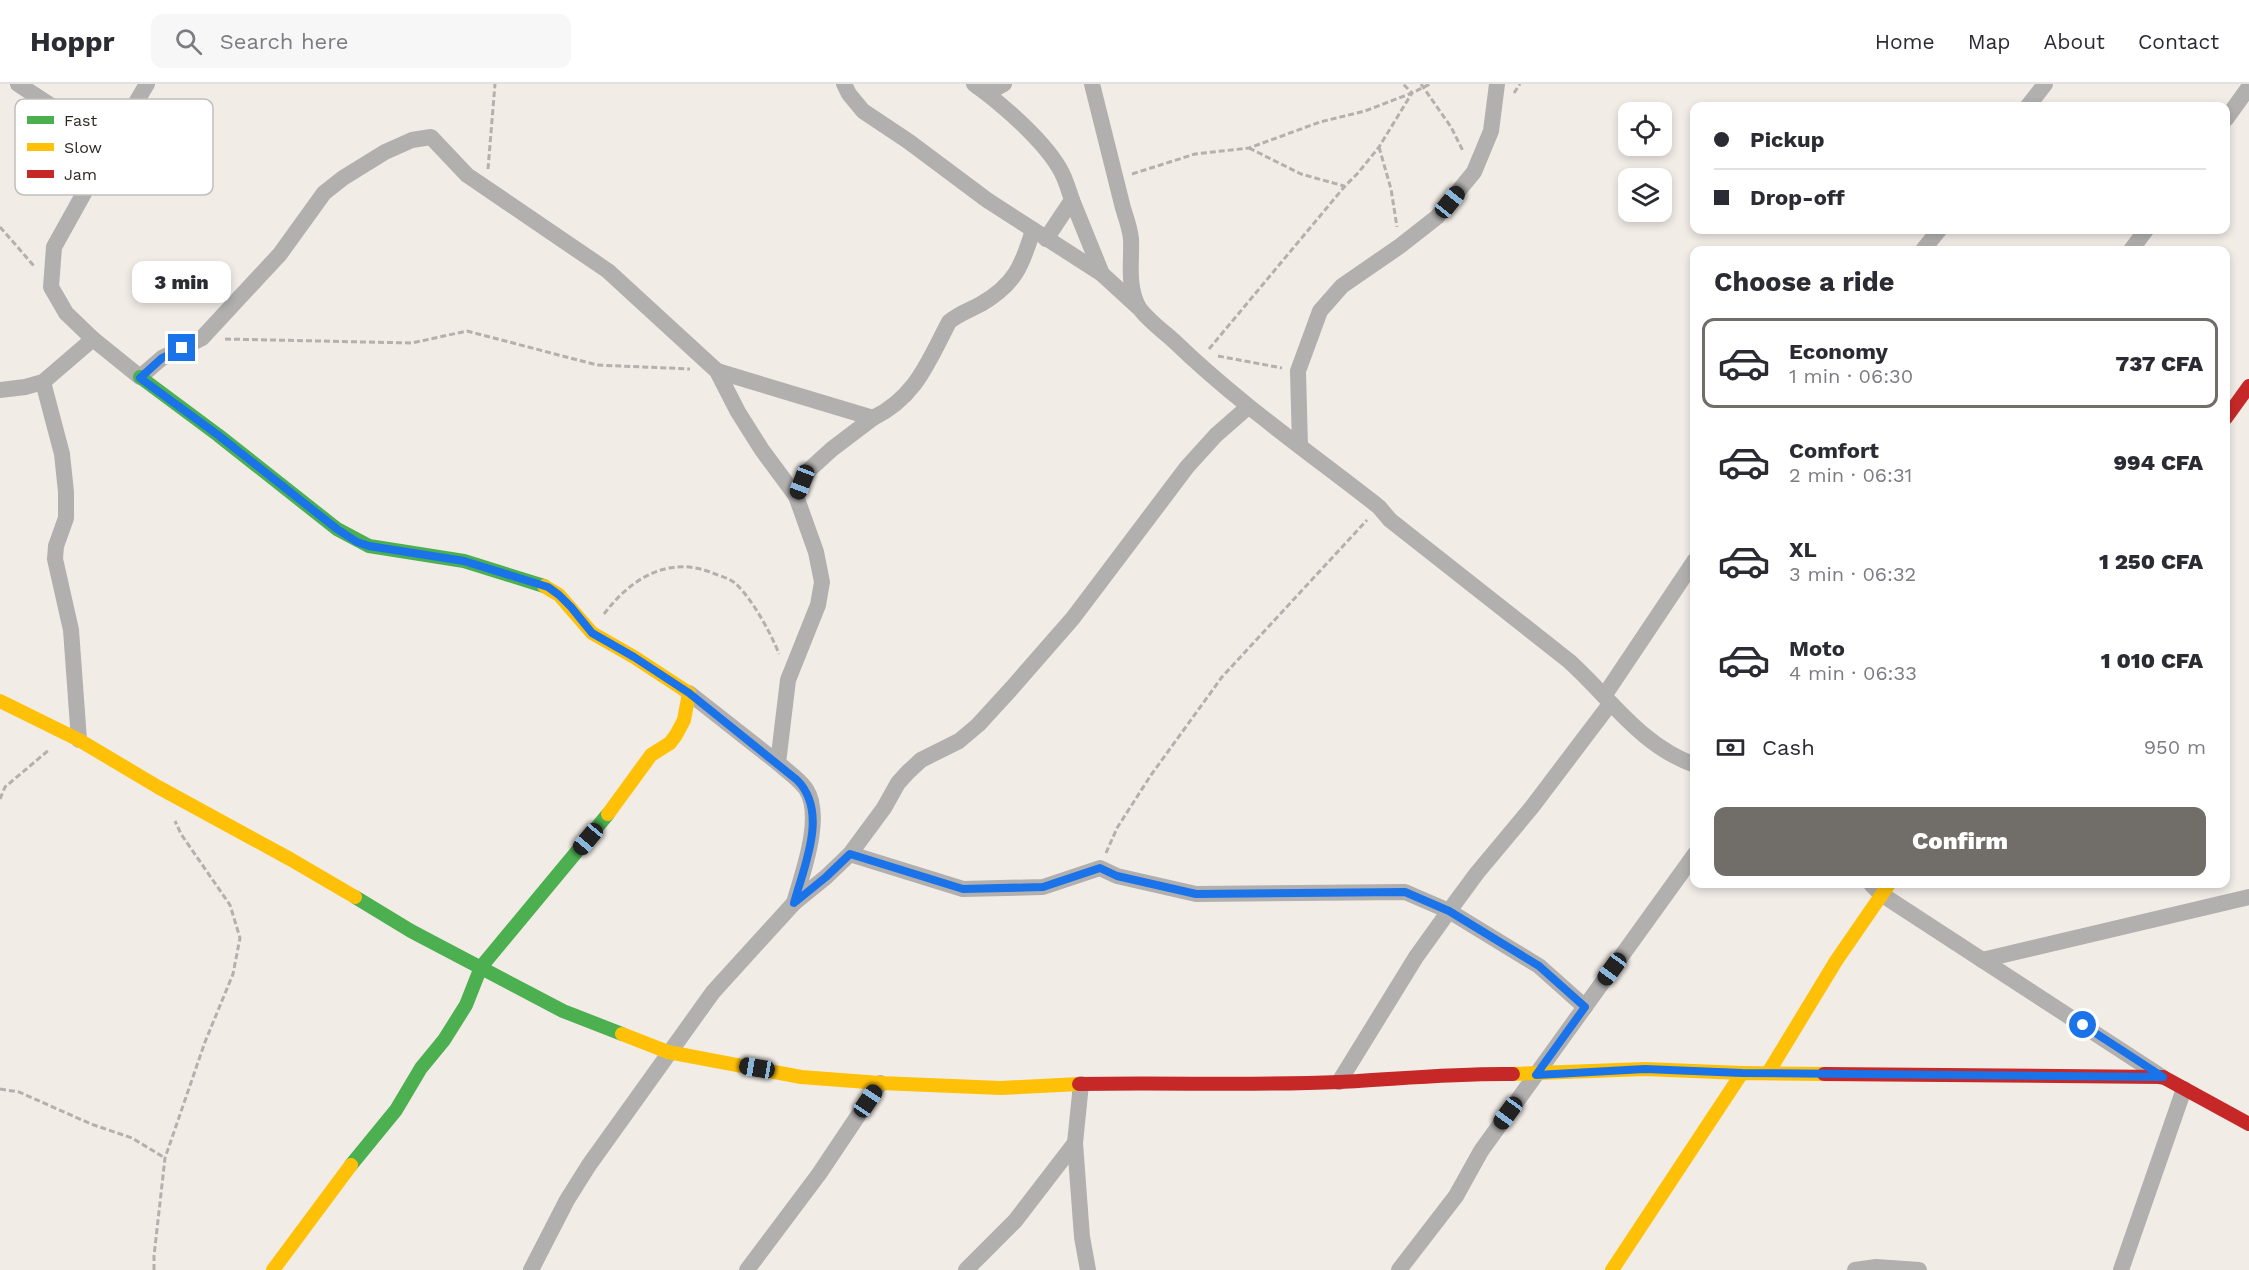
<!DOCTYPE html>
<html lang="en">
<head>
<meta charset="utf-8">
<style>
	body { margin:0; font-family:"Work Sans",sans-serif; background:#f7f7f7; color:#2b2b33; height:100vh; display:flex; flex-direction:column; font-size:22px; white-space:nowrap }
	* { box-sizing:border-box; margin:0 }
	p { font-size:20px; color:#7c7c81 }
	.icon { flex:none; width:33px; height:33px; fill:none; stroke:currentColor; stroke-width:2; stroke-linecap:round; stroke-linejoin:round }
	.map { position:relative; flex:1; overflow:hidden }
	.panel { position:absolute; left:1690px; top:162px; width:540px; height:642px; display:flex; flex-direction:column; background:#fff; border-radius:12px; box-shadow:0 3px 9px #0003 }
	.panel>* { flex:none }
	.banner { position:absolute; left:1690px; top:18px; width:540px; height:132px; border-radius:12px; box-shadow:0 3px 9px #0003; display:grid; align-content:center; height:132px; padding:0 24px; background:#fff }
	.buttons { position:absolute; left:1618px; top:18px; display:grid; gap:12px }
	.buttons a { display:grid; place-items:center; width:54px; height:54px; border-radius:12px; background:#fff; box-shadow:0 3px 9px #0003; font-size:30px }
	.end { position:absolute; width:27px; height:27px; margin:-14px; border:8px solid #1a73e8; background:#fff; box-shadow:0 0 0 3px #fff }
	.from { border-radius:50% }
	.bubble { position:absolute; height:42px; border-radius:12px; background:#fff; box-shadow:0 3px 9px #0003; font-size:20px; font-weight:800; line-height:42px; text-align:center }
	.car { position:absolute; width:18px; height:36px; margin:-18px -9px; border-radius:8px; box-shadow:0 0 4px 2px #0007; background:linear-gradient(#222 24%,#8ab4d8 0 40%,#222 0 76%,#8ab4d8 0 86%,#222 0) }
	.banner b { display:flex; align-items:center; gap:21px; height:57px; font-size:22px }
	.banner b+b { border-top:2px solid #e1e1e2 }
	.banner i { width:15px; height:15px; background:#2b2b33 }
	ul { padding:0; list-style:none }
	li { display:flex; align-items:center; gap:18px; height:90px; margin:0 12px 9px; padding:0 12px; border:3px solid transparent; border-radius:12px }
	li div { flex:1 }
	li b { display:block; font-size:22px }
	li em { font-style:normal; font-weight:800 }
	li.active { border-color:#716d68 }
	li>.icon { width:54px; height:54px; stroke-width:1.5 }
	h2 { padding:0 24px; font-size:27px; line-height:72px }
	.pay { display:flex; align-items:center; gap:15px; height:66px; padding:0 24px; font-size:22px }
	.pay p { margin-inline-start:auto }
	.action { display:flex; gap:12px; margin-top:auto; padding:12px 24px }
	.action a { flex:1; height:69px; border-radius:12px; background:#716d68; color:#fff; font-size:24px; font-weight:800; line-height:69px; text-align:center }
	header { display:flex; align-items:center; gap:36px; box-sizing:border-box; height:84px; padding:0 30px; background:#fff; border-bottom:2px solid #e1e1e2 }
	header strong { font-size:28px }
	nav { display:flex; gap:33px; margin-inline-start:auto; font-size:21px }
	.search { width:420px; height:54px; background:#f7f7f7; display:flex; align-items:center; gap:15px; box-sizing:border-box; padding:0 21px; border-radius:12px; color:#7c7c81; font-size:22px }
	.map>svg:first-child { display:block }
</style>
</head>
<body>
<header>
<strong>Hoppr</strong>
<div class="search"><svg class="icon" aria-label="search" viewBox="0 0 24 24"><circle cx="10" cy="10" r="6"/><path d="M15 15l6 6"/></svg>Search here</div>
<nav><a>Home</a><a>Map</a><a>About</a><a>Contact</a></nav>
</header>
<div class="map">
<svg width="2249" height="1186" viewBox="0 0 2249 1186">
	<rect width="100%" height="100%" fill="#f2ece7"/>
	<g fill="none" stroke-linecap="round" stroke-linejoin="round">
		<g stroke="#b4b0ae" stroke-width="3" stroke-dasharray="6 3" stroke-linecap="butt">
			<path d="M1421 0 1451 43 1463 67"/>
			<path d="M1514 9 1520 0"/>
			<path d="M1379 63 1391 105 1397 143"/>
			<path d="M1249 64 1301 90 1344 102"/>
			<path d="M488 85 495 0"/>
			<path d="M1132 90 1195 70 1249 64 1320 38 1365 27 1412 9 1430 0"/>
			<path d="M0 143 34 182"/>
			<path d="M225 255 412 259 467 247 597 281 690 285"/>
			<path d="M1209 265 1345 102 1358 89 1379 63 1412 9 1403 0"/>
			<path d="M1218 272 1282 284"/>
			<path d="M604 530C631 494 670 470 715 490 721 492 731 495 736 500 752 515 771 549 779 570"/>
			<path d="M0 715 5 703 50 665"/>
			<path d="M1106 769 1117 744 1151 691 1222 593 1367 436"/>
			<path d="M0 1005 19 1008 91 1040 132 1054 165 1074"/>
			<path d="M154 1186V1172L165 1074 205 958 233 890 240 854 230 821 181 750 175 737"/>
		</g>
		<g stroke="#b2afaf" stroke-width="16">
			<path d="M18 0 70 34 113 57"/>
			<path d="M844 0 849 10 863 27 908 57 987 116 1102 190 1138 223"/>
			<path d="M974 0C1002 20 1047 59 1062 89 1066 97 1069 107 1072 116L1046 155"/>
			<path d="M1092 0 1123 124C1126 134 1130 144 1131 155 1132 178 1127 200 1138 222 1144 233 1164 248 1174 257 1237 318 1310 369 1379 423L1390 436 1569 577C1610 614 1641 662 1695 681"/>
			<path d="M987 9 1004 0"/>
			<path d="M2028 22 2045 0"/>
			<path d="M2226 35 2249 3"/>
			<path d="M1072 116 1102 190"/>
			<path d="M1923 166 1939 146"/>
			<path d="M2131 166 2146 146"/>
			<path d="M93 255 66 229 51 203 54 163 113 57 147 0"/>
			<path d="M717 287 873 334C916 313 928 278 949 238 958 230 970 226 981 220 1015 200 1022 182 1033 146"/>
			<path d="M43 298 62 370 66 408V434L56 462 55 475 71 546 79 656"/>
			<path d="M0 306 25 303 43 298 93 255 140 293 162 274 202 254 280 170 324 109 343 94 385 68 412 56 431 53 467 91 608 187 717 287 738 328 762 366 796 412 809 386 832 365 873 334"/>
			<path d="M1300 362 1298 287 1320 227 1342 202 1400 162 1437 133 1474 88 1491 47 1497 0"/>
			<path d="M689 609 778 679"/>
			<path d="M1604 612 1695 476"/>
			<path d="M850 770 963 805 1043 803 1100 784 1117 792 1196 810 1405 808 1449 827 1539 882 1585 923"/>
			<path d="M1871 800 1881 810 2162 993"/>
			<path d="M794 819C802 790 824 733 806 705 799 695 787 687 778 679L788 596 818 521 822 498 816 468 796 412"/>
			<path d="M1982 876 2249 813"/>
			<path d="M1339 998 1416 873 1449 827 1477 789 1532 723 1610 620"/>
			<path d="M1081 1000 1075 1059 1082 1153 1088 1186"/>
			<path d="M531 1186 567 1116 589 1081 713 908 794 819 826 793 850 770 884 724 898 699 908 688 921 676 959 657 978 641 1011 605 1073 534 1187 383 1216 351 1248 323"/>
			<path d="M747 1186 819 1090 880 999"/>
			<path d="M966 1186 1015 1137 1075 1059"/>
			<path d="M1399 1186 1456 1112 1481 1067 1695 770"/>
			<path d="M1855 1186 1876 1183 1919 1186"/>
			<path d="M2121 1186 2184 1005"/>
		</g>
		<g stroke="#4caf50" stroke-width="14">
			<path d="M140 293 218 351 337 445 369 462 464 477 544 502"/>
			<path d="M355 813 411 847 563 927 622 950"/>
			<path d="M351 1081 396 1026 421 984 444 956 466 921 481 883 608 730"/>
		</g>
		<g stroke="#ffc107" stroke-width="14">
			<path d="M544 502 559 511 592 549 634 573 689 609 684 636 676 651 670 659 651 671 608 730"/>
			<path d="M0 617 79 656 158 703 290 775 355 813"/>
			<path d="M622 950 668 968 801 993 880 999 1001 1004 1079 1000"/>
			<path d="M1768 989 1836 877 1889 800"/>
			<path d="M1513 990 1645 985 1742 989"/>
			<path d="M273 1186 351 1081"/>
			<path d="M1612 1186 1742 989 1824 990"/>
		</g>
		<g stroke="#c62828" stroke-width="14">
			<path d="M2226 334 2249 302"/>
			<path d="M1824 990 2163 993 2249 1040"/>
			<path d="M1079 1000C1166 998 1252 1002 1339 998 1398 995 1454 989 1513 990"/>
		</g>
	</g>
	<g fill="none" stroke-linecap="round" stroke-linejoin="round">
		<path stroke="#1a73e8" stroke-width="8" d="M182 264 162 274 140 294 218 351 337 445 357 458 369 462 464 477 548 503 559 511 571 523 592 549 634 573 689 609 797 696C829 728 804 782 794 819L826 793 850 770 963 805 1043 803 1100 784 1117 792 1196 810 1405 808 1449 827 1539 882 1585 923 1536 991 1645 985 1742 989 2163 993 2083 941"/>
	</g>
	<rect x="15" y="15" width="198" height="96" rx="9" fill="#fff" stroke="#c0bebd" stroke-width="1.5"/>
	<rect x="27" y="32" width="27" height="8" fill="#4caf50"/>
	<rect x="27" y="59" width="27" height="8" fill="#ffc107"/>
	<rect x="27" y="86" width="27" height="8" fill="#c62828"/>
	<g font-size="16" fill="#2c2824">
		<text x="64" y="42">Fast</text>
		<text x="64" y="69">Slow</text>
		<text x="64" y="96">Jam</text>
	</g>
</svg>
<div class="buttons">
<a><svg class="icon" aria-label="locate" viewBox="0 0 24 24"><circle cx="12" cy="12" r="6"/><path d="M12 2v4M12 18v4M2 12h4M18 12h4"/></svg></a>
<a><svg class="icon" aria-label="layers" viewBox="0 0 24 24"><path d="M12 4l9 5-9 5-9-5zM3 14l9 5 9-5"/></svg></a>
</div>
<i class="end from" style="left:2083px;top:941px"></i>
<i class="end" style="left:182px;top:264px"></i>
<div class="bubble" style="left:132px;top:177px;width:99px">3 min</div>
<i class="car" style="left:1450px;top:118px;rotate:39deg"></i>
<i class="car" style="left:802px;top:398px;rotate:201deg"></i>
<i class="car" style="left:588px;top:755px;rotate:220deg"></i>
<i class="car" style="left:1612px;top:885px;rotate:216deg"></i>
<i class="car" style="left:757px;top:984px;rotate:280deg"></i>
<i class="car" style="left:868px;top:1017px;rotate:34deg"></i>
<i class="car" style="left:1508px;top:1029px;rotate:216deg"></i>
<div class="banner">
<b><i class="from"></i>Pickup</b>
<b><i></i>Drop-off</b>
</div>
<section class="panel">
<h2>Choose a ride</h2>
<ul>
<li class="active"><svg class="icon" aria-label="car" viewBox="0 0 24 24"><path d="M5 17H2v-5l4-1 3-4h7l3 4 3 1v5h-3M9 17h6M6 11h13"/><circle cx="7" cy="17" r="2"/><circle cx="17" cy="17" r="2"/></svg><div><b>Economy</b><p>1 min · 06:30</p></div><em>737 CFA</em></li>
<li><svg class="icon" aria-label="car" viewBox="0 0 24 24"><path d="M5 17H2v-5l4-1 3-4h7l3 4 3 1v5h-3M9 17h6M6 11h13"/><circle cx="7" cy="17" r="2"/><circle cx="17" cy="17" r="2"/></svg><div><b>Comfort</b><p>2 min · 06:31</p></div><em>994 CFA</em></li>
<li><svg class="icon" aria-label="car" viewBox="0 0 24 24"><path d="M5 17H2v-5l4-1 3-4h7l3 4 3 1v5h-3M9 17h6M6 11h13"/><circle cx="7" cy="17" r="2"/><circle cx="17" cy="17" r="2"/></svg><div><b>XL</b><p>3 min · 06:32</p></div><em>1 250 CFA</em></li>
<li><svg class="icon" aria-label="car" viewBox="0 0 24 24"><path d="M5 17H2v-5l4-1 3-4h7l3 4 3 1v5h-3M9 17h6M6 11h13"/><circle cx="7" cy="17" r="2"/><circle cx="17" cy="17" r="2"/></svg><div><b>Moto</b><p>4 min · 06:33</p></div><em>1 010 CFA</em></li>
</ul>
<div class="pay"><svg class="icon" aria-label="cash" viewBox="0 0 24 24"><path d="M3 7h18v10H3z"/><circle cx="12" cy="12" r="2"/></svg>Cash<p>950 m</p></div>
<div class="action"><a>Confirm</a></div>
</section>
</div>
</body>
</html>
